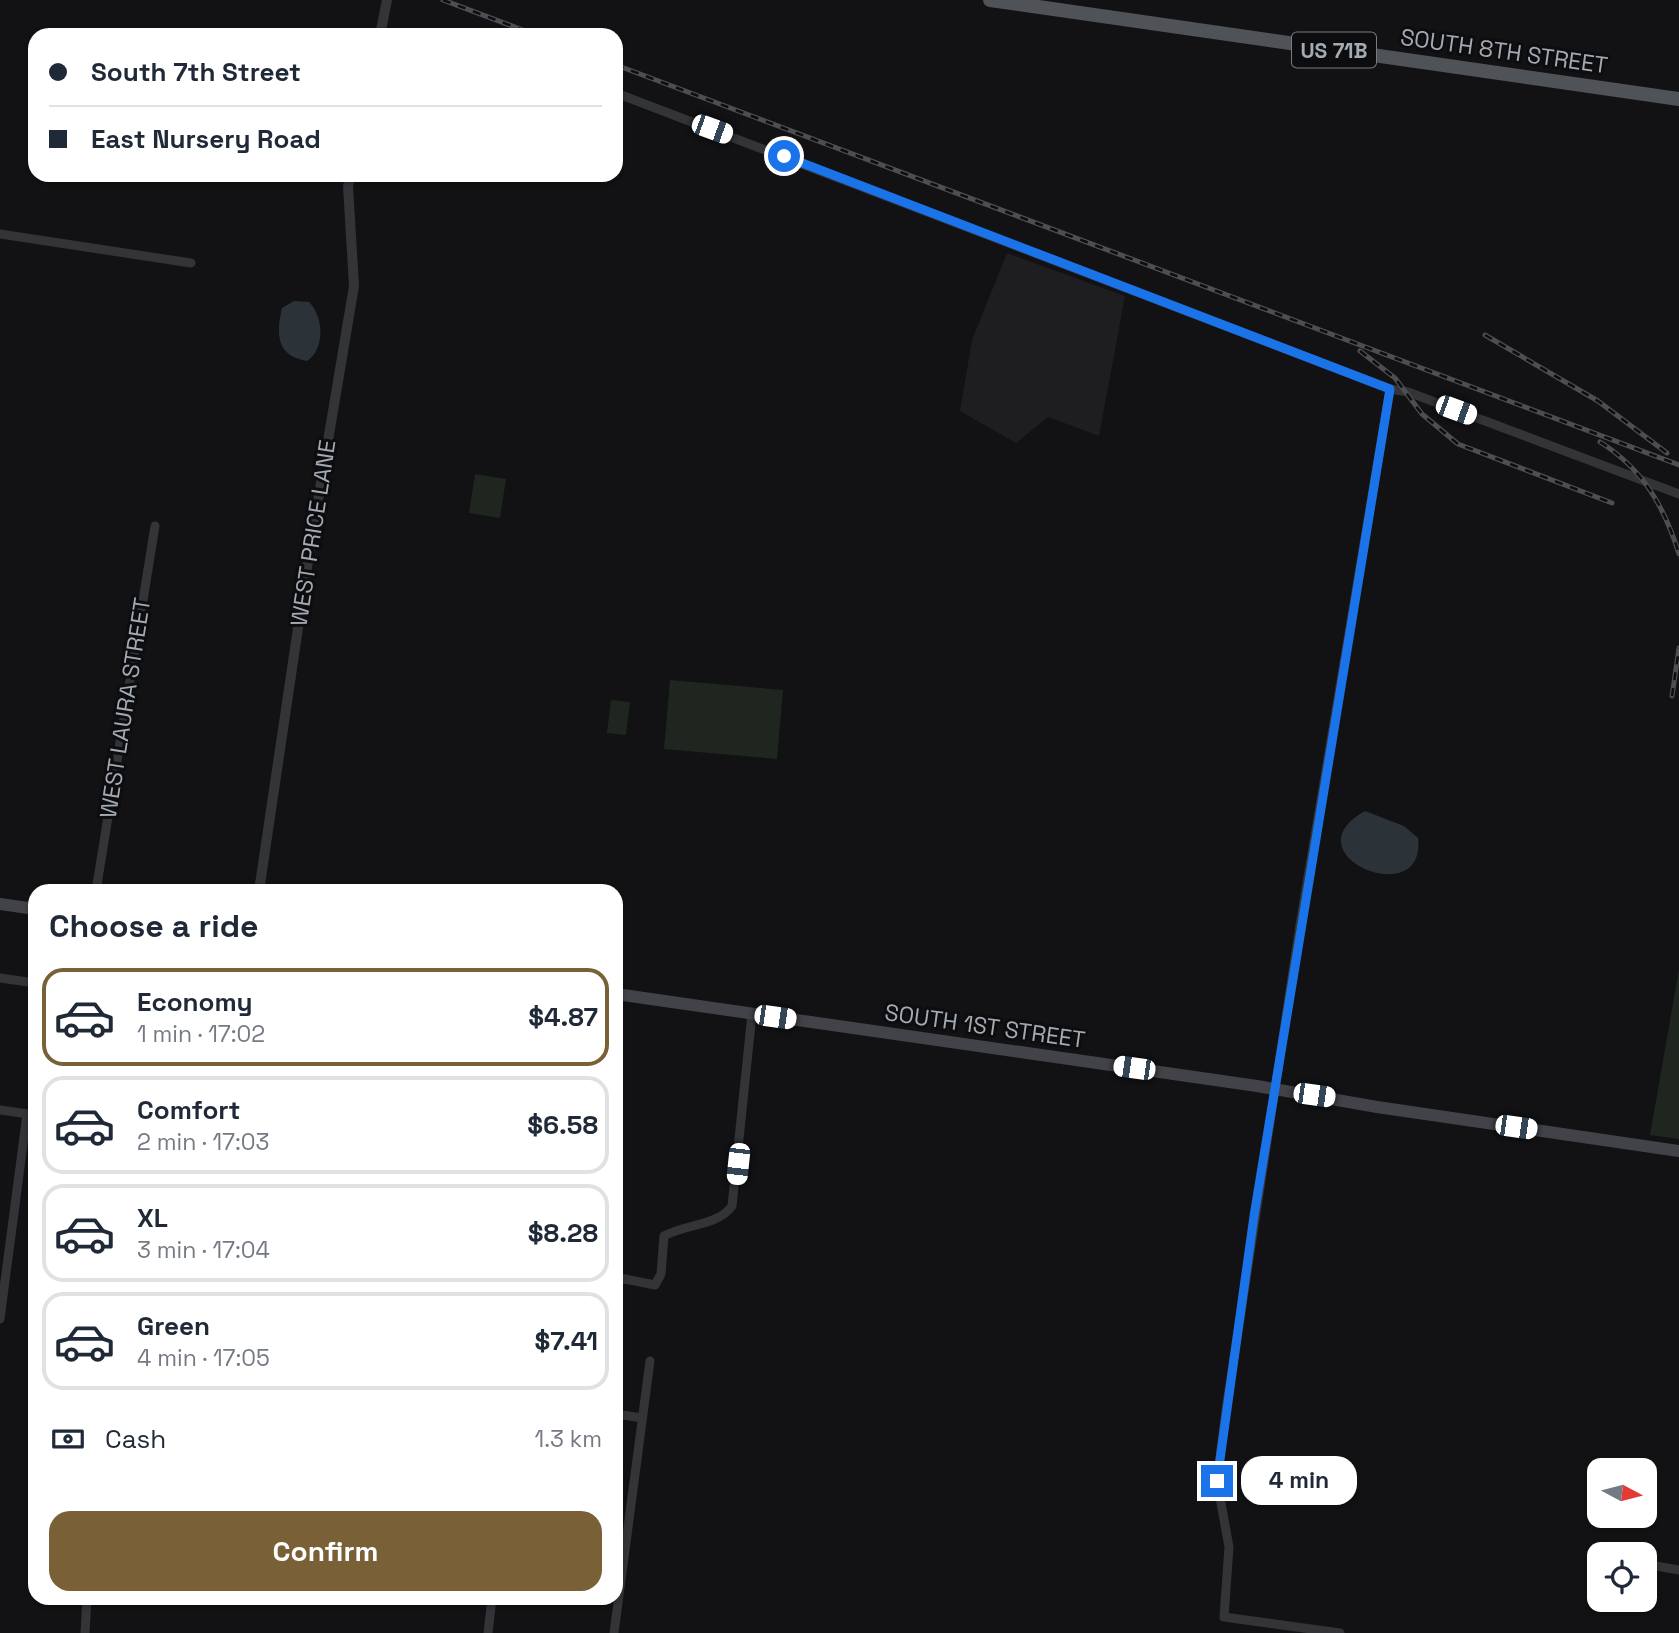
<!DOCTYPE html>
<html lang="en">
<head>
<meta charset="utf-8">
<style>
	body { margin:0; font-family:"Space Grotesk",sans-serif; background:#f2f2f3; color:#1f2937; height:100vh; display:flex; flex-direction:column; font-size:26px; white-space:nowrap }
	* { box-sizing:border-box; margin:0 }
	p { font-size:23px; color:#747a83 }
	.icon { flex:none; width:38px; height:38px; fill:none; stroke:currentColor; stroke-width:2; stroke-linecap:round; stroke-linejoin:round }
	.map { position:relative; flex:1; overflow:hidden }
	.sheet { position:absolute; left:28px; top:884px; width:595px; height:721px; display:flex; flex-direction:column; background:#fff; border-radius:21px; box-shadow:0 2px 5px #0004 }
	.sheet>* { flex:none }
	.banner { position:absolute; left:28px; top:28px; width:595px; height:154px; border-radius:21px; box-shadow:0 2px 5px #0004; display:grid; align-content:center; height:154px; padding:0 21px; background:#fff }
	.needle { width:46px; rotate:97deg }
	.buttons { position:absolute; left:1587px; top:1458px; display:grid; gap:14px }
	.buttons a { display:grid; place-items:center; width:70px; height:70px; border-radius:14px; background:#fff; box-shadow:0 2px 5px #0004; font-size:35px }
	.end { position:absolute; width:32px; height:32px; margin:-16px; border:9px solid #1a73e8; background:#fff; box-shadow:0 0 0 4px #fff }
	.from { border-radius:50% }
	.bubble { position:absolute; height:49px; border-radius:21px; background:#fff; box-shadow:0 2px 5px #0004; font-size:23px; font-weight:600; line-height:49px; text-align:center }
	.car { position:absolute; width:21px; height:42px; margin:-21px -10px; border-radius:9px; box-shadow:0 0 5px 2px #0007; background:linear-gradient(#fff 24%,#345 0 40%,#fff 0 76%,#345 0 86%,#fff 0) }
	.banner b { display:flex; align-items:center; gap:24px; height:66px; font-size:26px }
	.banner b+b { border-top:2px solid #e0e1e3 }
	.banner i { width:18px; height:18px; background:#1f2937 }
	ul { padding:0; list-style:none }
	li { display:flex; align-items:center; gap:21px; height:98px; margin:0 14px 10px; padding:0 7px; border:4px solid #e0e1e3; border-radius:21px }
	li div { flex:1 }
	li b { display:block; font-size:26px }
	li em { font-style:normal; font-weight:600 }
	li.current { border-color:#7a6036 }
	li>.icon { width:63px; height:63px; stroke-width:1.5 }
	h2 { padding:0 21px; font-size:32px; line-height:84px }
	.pay { display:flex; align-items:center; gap:18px; height:77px; padding:0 21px; font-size:26px }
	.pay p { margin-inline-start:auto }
	.cta { display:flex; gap:14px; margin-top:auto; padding:14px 21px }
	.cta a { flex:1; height:80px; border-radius:21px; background:#7a6036; color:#fff; font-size:28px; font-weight:600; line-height:80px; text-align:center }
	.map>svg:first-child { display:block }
</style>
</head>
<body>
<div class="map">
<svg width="1679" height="1633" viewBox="0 0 1679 1633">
	<rect width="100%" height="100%" fill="#121214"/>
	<path fill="#1e1e21" d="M1007 253 1125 296 1099 436 1048 417 1016 443 960 411 972 340Z"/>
	<g fill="#1f261f">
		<path d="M475 474 506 479 500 518 469 513Z"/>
		<path d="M670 680 783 690 777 759 664 749Z"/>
		<path d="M611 700 630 702 626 735 607 733Z"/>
		<path d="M1679 969V1139L1650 1135Z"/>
	</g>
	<g fill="#2b3339">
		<path d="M294 301 309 302C323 316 326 348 307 361 276 356 276 334 282 308Z"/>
		<path d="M1365 811 1404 826 1418 838C1427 913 1286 855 1365 811Z"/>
	</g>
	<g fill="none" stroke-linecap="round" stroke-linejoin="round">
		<g stroke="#333438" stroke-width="9">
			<path d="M616 93 1390 389 1408 392 1679 494"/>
			<path d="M0 234 191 263"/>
			<path d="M96 891 155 526"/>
			<path d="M0 978 35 983"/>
			<path d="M0 1110 35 1115"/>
			<path d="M616 1286 620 1278 655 1285 661 1274 664 1236C685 1224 718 1226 732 1206L752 1014"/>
			<path d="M0 1319 27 1114"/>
			<path d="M616 1414 642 1418"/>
			<path d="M1645 1564 1679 1570"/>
			<path d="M85 1633 87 1598"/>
			<path d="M488 1633 492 1598"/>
			<path d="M614 1633 650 1361"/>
			<path d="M1340 1633 1224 1617 1229 1547 1217 1481 1226 1410 1301 919 1390 389"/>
		</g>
		<g stroke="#333438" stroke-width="10">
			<path d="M380 35 387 0"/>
			<path d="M259 891 309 554 354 286 348 186 351 175"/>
		</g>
		<g stroke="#414348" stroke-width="12">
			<path d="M0 904 35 909"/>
			<path d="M616 994 1257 1086 1377 1107 1679 1151"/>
		</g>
		<path stroke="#4f5257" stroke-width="14" d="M990 0 1679 99"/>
		<defs>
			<g id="rail">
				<path d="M443 0 536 35"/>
				<path d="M616 65 1679 465"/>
				<path d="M1485 335 1598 401 1667 453"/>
				<path d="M1360 351 1395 378 1422 414 1458 444 1612 503"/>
				<path d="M1600 442C1643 469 1664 506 1679 554"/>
				<path d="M1672 696 1679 648"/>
			</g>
		</defs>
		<use href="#rail" stroke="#4c4e53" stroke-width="5"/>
		<use href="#rail" stroke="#0d0d0f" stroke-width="2.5" stroke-dasharray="8" stroke-linecap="butt"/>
	</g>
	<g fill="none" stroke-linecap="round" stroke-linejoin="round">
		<path stroke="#1a73e8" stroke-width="9" d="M784 156 1390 389 1254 1216 1217 1481"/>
	</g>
	<g text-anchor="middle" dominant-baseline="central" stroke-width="6" stroke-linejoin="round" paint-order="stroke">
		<rect fill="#0d0d0f" stroke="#777b82" stroke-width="2" x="1292" y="32.5" width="84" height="35" rx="5"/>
		<g font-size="21" font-weight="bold" fill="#a4aab4">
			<text x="1334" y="50">US 71B</text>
		</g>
		<g font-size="23" fill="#a4aab4" stroke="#0d0d0f">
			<text transform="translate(1504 51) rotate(8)">SOUTH 8TH STREET</text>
			<text transform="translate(313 533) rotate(-81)">WEST PRICE LANE</text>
			<text transform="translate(125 708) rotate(-81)">WEST LAURA STREET</text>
			<text transform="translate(985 1026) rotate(8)">SOUTH 1ST STREET</text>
		</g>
	</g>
</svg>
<div class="buttons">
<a><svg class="needle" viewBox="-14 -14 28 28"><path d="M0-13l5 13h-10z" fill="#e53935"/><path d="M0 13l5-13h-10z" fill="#747a83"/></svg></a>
<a><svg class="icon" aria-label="locate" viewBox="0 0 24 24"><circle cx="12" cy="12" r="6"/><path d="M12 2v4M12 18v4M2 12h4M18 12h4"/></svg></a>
</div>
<i class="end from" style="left:784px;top:156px"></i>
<i class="end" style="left:1217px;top:1481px"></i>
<div class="bubble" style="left:1241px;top:1456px;width:116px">4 min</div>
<i class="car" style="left:712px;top:129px;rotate:110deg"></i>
<i class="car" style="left:1456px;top:410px;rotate:110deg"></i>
<i class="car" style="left:775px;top:1017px;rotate:98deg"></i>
<i class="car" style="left:1134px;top:1068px;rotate:278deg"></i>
<i class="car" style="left:1314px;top:1095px;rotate:98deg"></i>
<i class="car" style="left:1516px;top:1127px;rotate:98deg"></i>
<i class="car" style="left:738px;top:1164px;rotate:186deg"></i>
<div class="banner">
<b><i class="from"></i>South 7th Street</b>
<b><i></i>East Nursery Road</b>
</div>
<section class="sheet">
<h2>Choose a ride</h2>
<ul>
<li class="current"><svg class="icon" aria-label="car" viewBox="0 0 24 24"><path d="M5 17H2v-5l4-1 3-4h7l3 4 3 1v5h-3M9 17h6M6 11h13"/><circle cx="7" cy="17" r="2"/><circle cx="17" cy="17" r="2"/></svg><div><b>Economy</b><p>1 min · 17:02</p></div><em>$4.87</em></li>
<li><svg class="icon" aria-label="car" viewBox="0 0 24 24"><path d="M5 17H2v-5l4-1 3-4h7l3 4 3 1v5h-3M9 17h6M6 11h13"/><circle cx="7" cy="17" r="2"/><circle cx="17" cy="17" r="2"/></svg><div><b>Comfort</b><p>2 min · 17:03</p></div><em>$6.58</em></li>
<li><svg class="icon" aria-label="car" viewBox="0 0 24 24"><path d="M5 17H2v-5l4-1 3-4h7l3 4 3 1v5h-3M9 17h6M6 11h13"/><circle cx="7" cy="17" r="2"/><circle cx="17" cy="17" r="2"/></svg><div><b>XL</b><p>3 min · 17:04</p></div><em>$8.28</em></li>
<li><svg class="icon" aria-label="car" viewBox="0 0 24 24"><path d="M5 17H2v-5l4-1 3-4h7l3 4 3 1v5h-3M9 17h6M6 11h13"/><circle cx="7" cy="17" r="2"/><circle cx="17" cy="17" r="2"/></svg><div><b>Green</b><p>4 min · 17:05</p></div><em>$7.41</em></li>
</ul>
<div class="pay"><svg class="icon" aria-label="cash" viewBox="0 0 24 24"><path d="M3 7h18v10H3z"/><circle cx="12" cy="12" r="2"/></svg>Cash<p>1.3 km</p></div>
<div class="cta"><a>Confirm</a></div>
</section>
</div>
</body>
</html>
